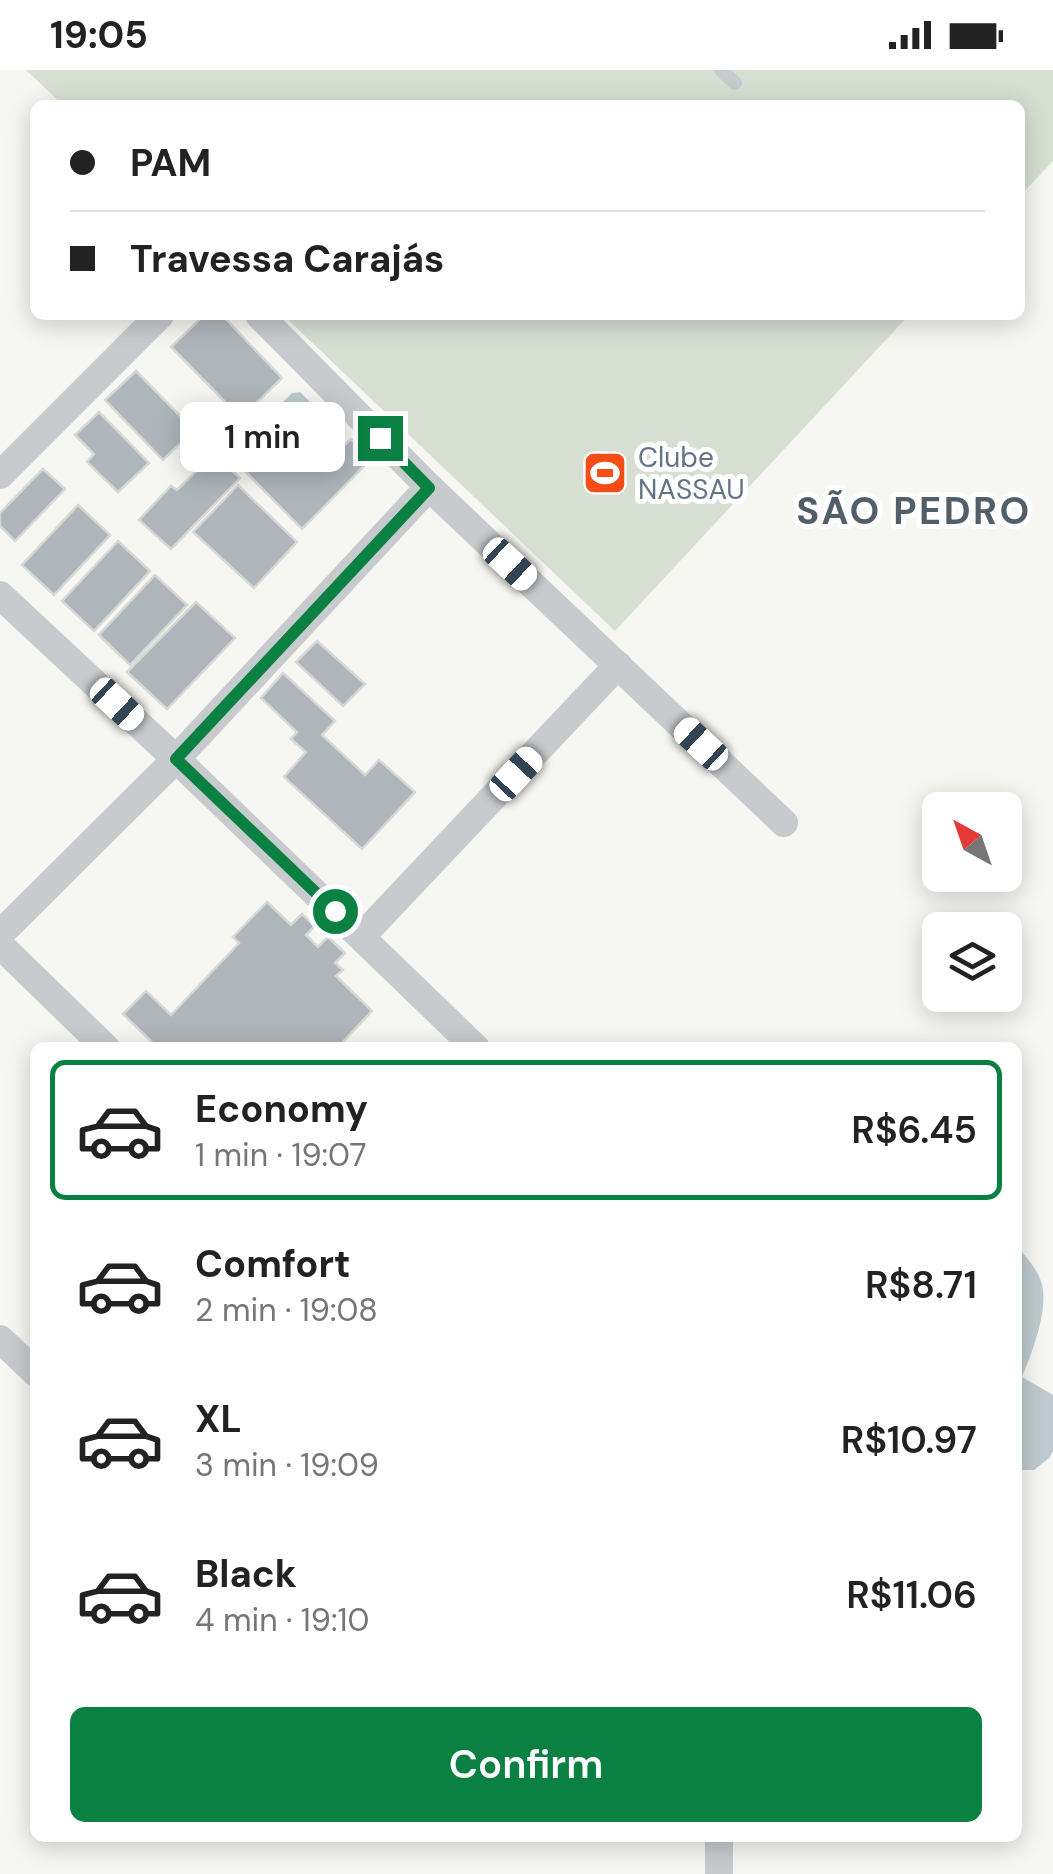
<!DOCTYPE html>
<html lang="en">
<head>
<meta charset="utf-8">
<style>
	body { margin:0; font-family:"DM Sans",sans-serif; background:#f6f6f6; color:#222; height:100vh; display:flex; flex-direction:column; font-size:38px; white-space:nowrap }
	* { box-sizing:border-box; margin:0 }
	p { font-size:32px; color:#767676 }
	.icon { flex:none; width:55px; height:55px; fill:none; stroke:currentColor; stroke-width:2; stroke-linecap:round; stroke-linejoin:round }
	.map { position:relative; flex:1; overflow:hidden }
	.side { position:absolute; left:30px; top:972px; width:992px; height:800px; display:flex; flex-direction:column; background:#fff; border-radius:15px; box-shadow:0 5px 25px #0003 }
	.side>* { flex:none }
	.hud { position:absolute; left:30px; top:30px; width:995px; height:220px; border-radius:15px; box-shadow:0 5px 25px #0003; display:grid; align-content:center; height:220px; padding:0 40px; background:#fff }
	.needle { width:65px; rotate:320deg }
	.fabs { position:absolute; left:922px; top:722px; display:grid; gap:20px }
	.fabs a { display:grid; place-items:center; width:100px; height:100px; border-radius:15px; background:#fff; box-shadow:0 5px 25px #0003; font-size:50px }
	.end { position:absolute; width:45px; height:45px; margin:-22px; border:12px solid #0b8043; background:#fff; box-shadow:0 0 0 5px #fff }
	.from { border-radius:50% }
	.bubble { position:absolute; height:70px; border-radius:15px; background:#fff; box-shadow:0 5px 25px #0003; font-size:32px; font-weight:600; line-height:70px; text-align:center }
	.car { position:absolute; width:30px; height:60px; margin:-30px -15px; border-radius:12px; box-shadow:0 0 8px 2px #0007; background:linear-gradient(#fff 24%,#345 0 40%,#fff 0 76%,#345 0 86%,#fff 0) }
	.hud b { display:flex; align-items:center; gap:35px; height:95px; font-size:38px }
	.hud b+b { border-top:2px solid #e0e0e0 }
	.hud i { width:25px; height:25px; background:#222 }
	ul { padding:18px 0 0; list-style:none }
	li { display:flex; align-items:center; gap:30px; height:140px; margin:0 20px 15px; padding:0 20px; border:5px solid transparent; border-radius:15px }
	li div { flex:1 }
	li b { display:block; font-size:38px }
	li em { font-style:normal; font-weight:600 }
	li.active { border-color:#0b8043 }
	li>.icon { width:90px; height:90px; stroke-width:1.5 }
	.cta { display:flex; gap:20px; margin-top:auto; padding:20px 40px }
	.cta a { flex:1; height:115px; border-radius:15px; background:#0b8043; color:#fff; font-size:40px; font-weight:600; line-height:115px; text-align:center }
	.status { display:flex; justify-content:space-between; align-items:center; height:70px; padding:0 50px; background:#fff; direction:ltr }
	.status svg { height:28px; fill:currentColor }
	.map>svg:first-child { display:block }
</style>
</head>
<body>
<div class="status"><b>19:05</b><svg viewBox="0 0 49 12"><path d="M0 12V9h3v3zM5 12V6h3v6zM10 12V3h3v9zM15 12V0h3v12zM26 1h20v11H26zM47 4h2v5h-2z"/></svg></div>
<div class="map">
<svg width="1053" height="1804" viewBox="0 0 1053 1804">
	<rect width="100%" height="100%" fill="#f6f6f2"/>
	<g fill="#d7dfd3">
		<path d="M26 0H1053V91L1020 126V35H63Z"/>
		<path d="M283 245H909L615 561Z"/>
	</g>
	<g fill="#becacf">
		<path d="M300 322 322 344 311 355 297 342 279 336 292 323Z"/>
		<path d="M1018 1177C1027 1188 1036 1198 1041 1211 1050 1237 1032 1283 1022 1307L1053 1325V1381L1049 1388 1034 1400H1018Z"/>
	</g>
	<g fill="#aeb6bc" stroke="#d7d7d5" stroke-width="2.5">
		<path d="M204 245H222L282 308 241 348 171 277Z"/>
		<path d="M136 301 194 360 163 390 105 330Z"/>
		<path d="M99 342 149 393 118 422 87 392 94 384 75 365Z"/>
		<path d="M286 351 333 386 351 369 372 388 302 459 241 397Z"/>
		<path d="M214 384 240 408 171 479 139 450 171 416 177 420Z"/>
		<path d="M43 399 65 419 15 471 0 456V443Z"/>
		<path d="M238 415 297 472 254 518 193 462Z"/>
		<path d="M78 435 110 465 54 525 22 495Z"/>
		<path d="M118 471 150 501 94 561 62 531Z"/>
		<path d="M155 505 187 535 130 595 99 565Z"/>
		<path d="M196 532 235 568 167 639 127 602Z"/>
		<path d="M317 571 365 614 343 636 296 592Z"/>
		<path d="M283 603 335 651 322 665 365 705 379 690 415 722 362 779 284 707 306 682 291 669 297 662 261 628Z"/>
		<path d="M267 832 291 855 302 844 315 856 306 865 318 877 328 867 345 883 335 893 343 900 336 906 372 941 337 978H158L123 944 146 921 171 945 239 873 233 867Z"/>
	</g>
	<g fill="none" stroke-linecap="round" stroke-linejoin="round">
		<path stroke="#c8cbce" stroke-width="14" d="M721 0 735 13"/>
		<g stroke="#c8cbce" stroke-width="28">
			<path d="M259 245 429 417 784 753"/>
			<path d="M0 405 160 245"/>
			<path d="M0 525 176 689 476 978"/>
			<path d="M0 864 176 689 429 417"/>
			<path d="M362 866 618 595"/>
			<path d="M0 875 106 978"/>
			<path d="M0 1269 35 1302"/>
			<path d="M719 1768V1804"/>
		</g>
	</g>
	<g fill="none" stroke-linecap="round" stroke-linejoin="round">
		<path stroke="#0b8043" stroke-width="12" d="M335 841 176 689 429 418 380 368"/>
	</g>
	<defs>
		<symbol id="stadium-square" viewBox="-11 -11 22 22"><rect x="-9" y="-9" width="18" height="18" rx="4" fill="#f44d15" stroke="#fff"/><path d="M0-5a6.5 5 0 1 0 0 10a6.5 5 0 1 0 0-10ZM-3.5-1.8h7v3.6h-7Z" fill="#fff"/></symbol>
	</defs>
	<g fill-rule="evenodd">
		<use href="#stadium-square" x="580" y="378" width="50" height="50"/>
	</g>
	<g text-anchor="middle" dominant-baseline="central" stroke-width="10" stroke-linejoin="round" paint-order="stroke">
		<g font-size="28" fill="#627586" stroke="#fff" text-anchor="start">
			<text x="638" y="387">Clube<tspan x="638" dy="32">NASSAU</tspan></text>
		</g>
		<g font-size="38" font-weight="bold" letter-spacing="2.5" fill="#515f6b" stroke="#fff">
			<text x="914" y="441">SÃO PEDRO</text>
		</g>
	</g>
</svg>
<div class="fabs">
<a><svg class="needle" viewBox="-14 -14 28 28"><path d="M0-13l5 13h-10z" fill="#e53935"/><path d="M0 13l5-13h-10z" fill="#767676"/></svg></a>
<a><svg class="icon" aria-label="layers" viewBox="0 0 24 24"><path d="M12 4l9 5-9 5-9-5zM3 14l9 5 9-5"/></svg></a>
</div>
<i class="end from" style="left:335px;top:841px"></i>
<i class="end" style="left:380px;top:368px"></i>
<div class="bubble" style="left:180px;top:332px;width:165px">1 min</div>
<i class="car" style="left:510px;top:494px;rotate:133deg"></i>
<i class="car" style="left:117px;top:634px;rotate:133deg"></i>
<i class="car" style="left:701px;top:674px;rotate:313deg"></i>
<i class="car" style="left:516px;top:704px;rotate:43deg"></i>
<div class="hud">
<b><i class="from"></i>PAM</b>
<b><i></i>Travessa Carajás</b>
</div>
<section class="side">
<ul>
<li class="active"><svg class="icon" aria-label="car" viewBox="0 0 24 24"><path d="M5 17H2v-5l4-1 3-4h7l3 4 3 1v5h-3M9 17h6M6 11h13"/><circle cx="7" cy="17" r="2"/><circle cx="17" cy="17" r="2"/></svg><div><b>Economy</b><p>1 min · 19:07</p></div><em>R$6.45</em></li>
<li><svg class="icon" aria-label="car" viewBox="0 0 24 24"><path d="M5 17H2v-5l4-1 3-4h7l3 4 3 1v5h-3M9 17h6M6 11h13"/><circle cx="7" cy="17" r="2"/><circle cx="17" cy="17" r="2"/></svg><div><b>Comfort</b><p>2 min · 19:08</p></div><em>R$8.71</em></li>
<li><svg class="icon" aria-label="car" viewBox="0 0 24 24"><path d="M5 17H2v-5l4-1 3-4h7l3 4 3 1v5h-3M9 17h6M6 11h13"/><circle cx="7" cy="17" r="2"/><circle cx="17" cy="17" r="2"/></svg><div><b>XL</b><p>3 min · 19:09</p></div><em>R$10.97</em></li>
<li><svg class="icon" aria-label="car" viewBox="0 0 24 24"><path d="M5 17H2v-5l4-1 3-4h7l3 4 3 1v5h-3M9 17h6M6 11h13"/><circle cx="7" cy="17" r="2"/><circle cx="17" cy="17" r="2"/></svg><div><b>Black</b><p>4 min · 19:10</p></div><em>R$11.06</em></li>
</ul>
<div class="cta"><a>Confirm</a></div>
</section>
</div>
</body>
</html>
